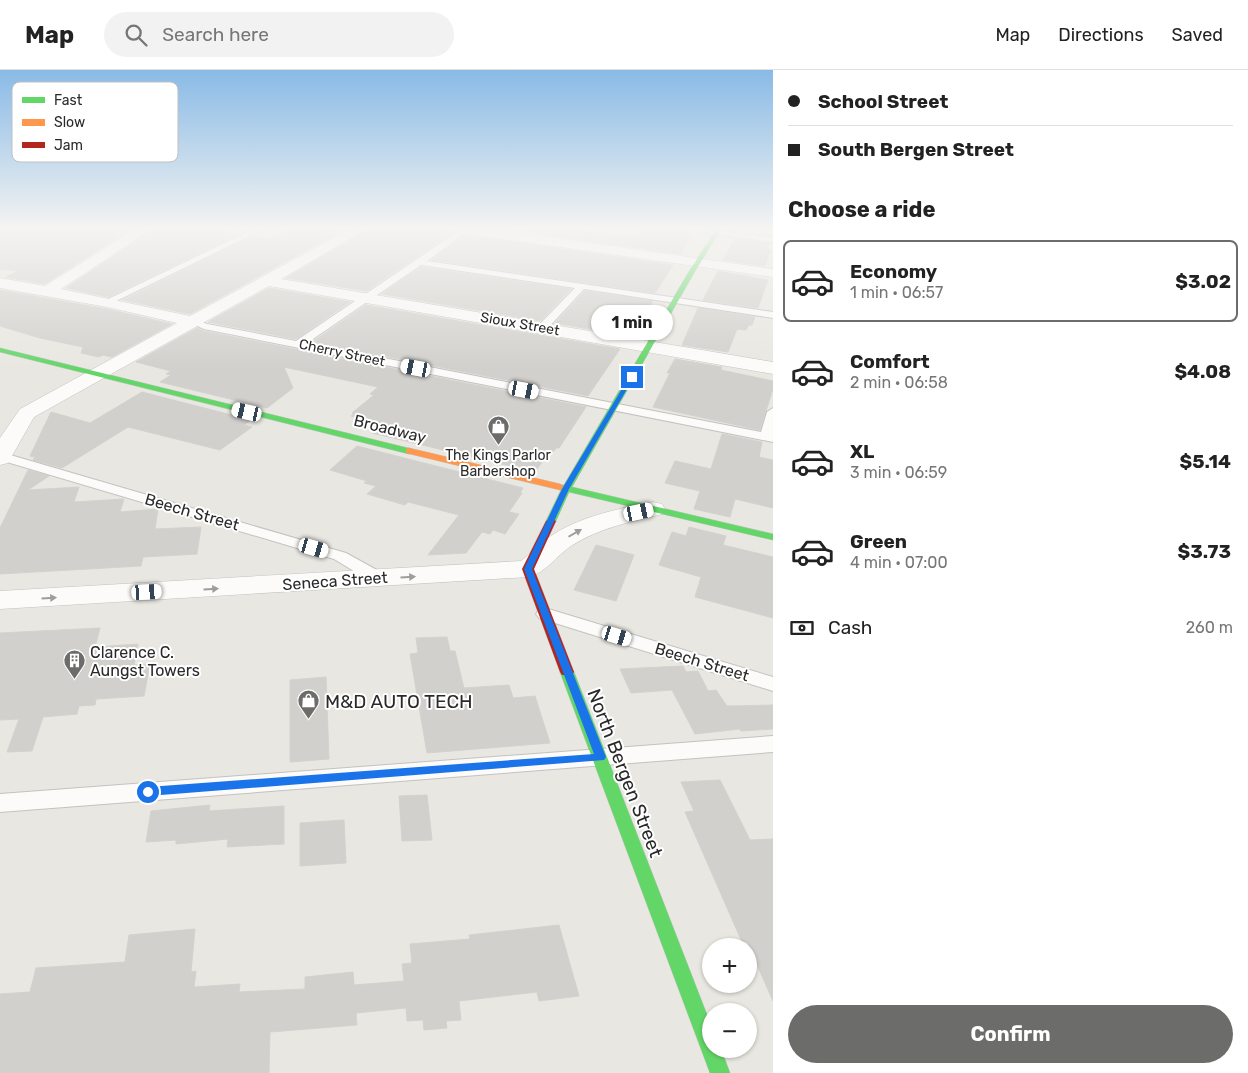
<!DOCTYPE html>
<html lang="en">
<head>
<meta charset="utf-8">
<style>
	body { margin:0; font-family:Rubik,sans-serif; background:#f2f2f2; color:#222; height:100vh; display:flex; flex-direction:column; font-size:19px; white-space:nowrap }
	* { box-sizing:border-box; margin:0 }
	p { font-size:16px; color:#767676 }
	.icon { flex:none; width:28px; height:28px; fill:none; stroke:currentColor; stroke-width:2; stroke-linecap:round; stroke-linejoin:round }
	.map { position:relative; flex:1; overflow:hidden }
	.details { display:flex; flex-direction:column; background:#fff; width:475px }
	.details>* { flex:none }
	.hud { display:grid; align-content:center; height:110px; padding:0 15px; background:#fff }
	.buttons { position:absolute; left:702px; top:868px; display:grid; gap:10px }
	.buttons a { display:grid; place-items:center; width:55px; height:55px; border-radius:50%; background:#fff; box-shadow:0 1px 4px #0004; font-size:25px }
	.end { position:absolute; width:22px; height:22px; margin:-11px; border:6px solid #1a73e8; background:#fff; box-shadow:0 0 0 2px #fff }
	.from { border-radius:50% }
	.bubble { position:absolute; height:35px; border-radius:18px; background:#fff; box-shadow:0 1px 4px #0004; font-size:16px; font-weight:700; line-height:35px; text-align:center }
	.car { position:absolute; width:15px; height:30px; margin:-15px -8px; border-radius:6px; box-shadow:0 0 4px 1px #0007; background:linear-gradient(#fff 24%,#345 0 40%,#fff 0 76%,#345 0 86%,#fff 0) }
	.hud b { display:flex; align-items:center; gap:18px; height:48px; font-size:19px }
	.hud b+b { border-top:1px solid #e0e0e0 }
	.hud i { width:12px; height:12px; background:#222 }
	ul { padding:0; list-style:none }
	li { display:flex; align-items:center; gap:15px; height:82px; margin:0 10px 8px; padding:0 5px; border:2px solid transparent; border-radius:8px }
	li div { flex:1 }
	li b { display:block; font-size:19px }
	li em { font-style:normal; font-weight:700 }
	li.on { border-color:#6c6c6a }
	li>.icon { width:45px; height:45px; stroke-width:1.5 }
	h2 { padding:0 15px; font-size:22px; line-height:60px }
	.pay { display:flex; align-items:center; gap:12px; height:55px; padding:0 15px; font-size:19px }
	.pay p { margin-inline-start:auto }
	.button { display:flex; gap:10px; margin-top:auto; padding:10px 15px }
	.button a { flex:1; height:58px; border-radius:30px; background:#6c6c6a; color:#fff; font-size:20px; font-weight:700; line-height:58px; text-align:center }
	header { display:flex; align-items:center; gap:30px; box-sizing:border-box; height:70px; padding:0 25px; background:#fff; border-bottom:1px solid #e0e0e0 }
	header strong { font-size:24px }
	nav { display:flex; gap:28px; margin-inline-start:auto; font-size:18px }
	.search { width:350px; height:45px; background:#f2f2f2; display:flex; align-items:center; gap:12px; box-sizing:border-box; padding:0 18px; border-radius:28px; color:#767676; font-size:19px }
	main { display:flex; flex:1; min-height:0 }
	.map>svg:first-child { display:block }
</style>
</head>
<body>
<header>
<strong>Map</strong>
<div class="search"><svg class="icon" aria-label="search" viewBox="0 0 24 24"><circle cx="10" cy="10" r="6"/><path d="M15 15l6 6"/></svg>Search here</div>
<nav><a>Map</a><a>Directions</a><a>Saved</a></nav>
</header>
<main>
<div class="map">
<svg width="773" height="1003" viewBox="0 0 773 1003">
	<rect width="100%" height="100%" fill="#e8e7e1"/>
	<g fill="#d1d0cc" stroke="#d3d2cd">
		<path d="M0 158H133L45 214 6 207 18 201 0 199Z"/>
		<path d="M155 158H194L239 164 108 227 66 218Z"/>
		<path d="M295 158H347L190 244 123 230 253 166 273 169Z"/>
		<path d="M370 158H446L452 163 366 221 286 208Z"/>
		<path d="M502 158H559L637 168 645 158 658 160 670 158 694 163 680 184Z"/>
		<path d="M465 165 673 195 655 223 432 190Z"/>
		<path d="M735 168 769 173 767 179 771 180 765 196 723 190Z"/>
		<path d="M421 197 571 219 540 251 382 224Z"/>
		<path d="M718 201 768 210 758 238 703 230Z"/>
		<path d="M269 218 350 232 296 269 208 252Z"/>
		<path d="M0 220 107 239 172 254 112 287 103 285 99 287 81 283 83 277 40 268 0 256Z"/>
		<path d="M585 221 653 231 629 266 555 253Z"/>
		<path d="M366 235 620 279 588 326 312 272Z"/>
		<path d="M698 238 755 247 752 255H749L746 260 737 259 728 282 682 275Z"/>
		<path d="M197 258 204 261 586 337 559 378H556L553 382H549L535 402 372 363 382 355 351 346 354 344 352 343 374 325 370 324 378 317 284 297 293 318 267 338 160 312 171 305 166 304 171 301 136 292Z"/>
		<path d="M675 289 722 297 721 300 773 311V319L760 360 653 337 670 303H667Z"/>
		<path d="M142 322 251 350 244 355 252 357 220 380 128 357 62 398 33 390 35 387 30 386 51 342 90 353Z"/>
		<path d="M722 364 762 372 759 387 773 390V438L735 429 730 447 694 439 700 421 665 413 675 391 711 399Z"/>
		<path d="M357 376 523 418 520 423H522L509 442 519 444 505 464 493 460 490 464 482 462 466 483 428 485 459 445 408 432 405 435 367 424 376 416 364 413 367 411 330 400Z"/>
		<path d="M28 400 49 406 28 420 79 417 74 432 124 429 120 442 158 439 155 459 201 457 197 484 143 487 141 496 0 504V458Z"/>
		<path d="M689 457 726 466 723 475 773 487V548L695 527 701 507 659 495 672 462 686 466Z"/>
		<path d="M596 475 634 485 616 531 574 520Z"/>
		<path d="M100 558 95 577 138 574 134 595 150 594 144 626 96 629 95 635 79 636 77 644 43 647 32 681 7 682 19 649 0 650V563Z"/>
		<path d="M447 567 450 581H455L464 618 509 615 513 628 535 626 550 673 427 683 410 584 418 583 416 568Z"/>
		<path d="M683 596 686 602 698 601 708 621 716 620 727 636 773 635V659L741 661 740 659 695 664 672 620 631 623 620 599Z"/>
		<path d="M326 607 329 689 290 692V610Z"/>
		<path d="M720 710 750 770 773 769V931L747 872H742L685 742 694 741 681 712Z"/>
		<path d="M427 725 432 770 402 771 399 726Z"/>
		<path d="M210 735 209 741 284 736V774L227 777 228 769 176 774V770L146 772 151 741Z"/>
		<path d="M344 750 346 793 300 796V753Z"/>
		<path d="M559 855 579 926 539 931 537 922 459 931 461 950 446 951 447 958 424 960 423 950 407 951 406 938 356 943 357 955 270 962 269 1003H0V924L30 922 36 898 125 892 129 865 195 859 191 902 196 901 194 917 240 914 239 922 305 919V907L353 902 354 915 404 911 402 894 412 893 410 874 470 869 469 865Z"/>
	</g>
	<g fill="none" stroke-linecap="round" stroke-linejoin="round">
		<defs>
			<g id="lane">
				<path d="M256 158H266L110 234H104L102 232Z"/>
				<path d="M463 158H472L427 191 773 242V248L584 219 546 260H538V256L575 218 421 195 307 273 761 362 767 342 773 338V372L204 259 189 252 194 249 207 254 296 271Z"/>
				<path d="M675 158H700L773 168V172Z"/>
				<path d="M0 382 346 483 384 504 386 508 384 512H372L334 489 0 390Z"/>
				<path d="M545 538 773 607V621L539 548 536 544 539 540Z"/>
				<path d="M773 666V682L0 742V724Z"/>
			</g>
			<g id="street">
				<path d="M137 158H153L61 219 190 246 352 158H368L281 209 773 292V304L269 216 34 347 8 393 0 395V368L20 339 177 253 107 237 0 218V208L45 216Z"/>
				<path d="M448 158H485L773 199V207L454 162Z"/>
				<path d="M653 432 662 434 665 439 662 444C630 452 599 458 571 476 556 486 546 503 528 507L0 539V521L521 491C531 483 540 473 551 466 581 446 618 439 653 432Z"/>
			</g>
			<g id="fast">
				<path d="M717 158H722L694 203 572 417 773 464V470L569 422 555 453H547L546 451 561 420 555 417 557 415H564L688 203Z"/>
				<path d="M0 278 412 379 414 381 409 384 0 282Z"/>
				<path d="M567 597 572 599 574 602 711 955V979H721L730 1003H710L560 602 562 599Z"/>
			</g>
			<path id="slow" d="M409 378 560 414 565 417 560 420 406 383V379Z"/>
			<path id="jam" d="M551 448 556 451 534 499 574 602 572 605H562L560 602 522 499 546 451Z"/>
		</defs>
		<use href="#lane" stroke="#c2c2c1" stroke-width="2"/>
		<use href="#street" stroke="#c2c2c1" stroke-width="1"/>
		<use href="#fast" stroke="#c2c2c1" stroke-width="1"/>
		<use href="#slow" stroke="#c2c2c1" stroke-width="1"/>
		<use href="#jam" stroke="#c2c2c1" stroke-width="1"/>
		<use href="#lane" fill="#fcfbfa" fill-rule="evenodd"/>
		<use href="#street" fill="#fcfbfa" fill-rule="evenodd"/>
		<use href="#fast" fill="#63d668" fill-rule="evenodd"/>
		<use href="#slow" fill="#ff974d" fill-rule="evenodd"/>
		<use href="#jam" fill="#b3261e" fill-rule="evenodd"/>
	</g>
	<defs><path id="oneway-solid" d="M-6-.8H1V-3.2L6.5 0L1 3.2V.8H-6Z" transform="scale(1.25)"/></defs>
	<g fill="#9e9d9c">
		<use href="#oneway-solid" transform="translate(575 463) rotate(-30)"/>
		<use href="#oneway-solid" transform="translate(408 507) rotate(-3)"/>
		<use href="#oneway-solid" transform="translate(211 519) rotate(-4)"/>
		<use href="#oneway-solid" transform="translate(49 528) rotate(-3)"/>
	</g>
	<linearGradient id="sky" x2="0" y2="1"><stop stop-color="#89bae6"/><stop offset="0.53" stop-color="#f5f4f2"/><stop offset="1" stop-color="#f5f4f2" stop-opacity="0"/></linearGradient>
	<rect width="773" height="299" fill="url(#sky)"/>
	<path fill="#1a73e8" d="M632 305 634 307 569 419 532 499 606 687 604 690 148 726 144 725 142 722 148 717 594 684 524 499 562 419 629 307Z"/>
	<defs>
		<symbol id="shop-pin" viewBox="-11 -11 22 30"><path d="M0 17L-7.5 6A9.5 9.5 0 1 1 7.5 6Z" fill="#6c6c6a" stroke="#fff"/><path d="M-5-2.5h2.3a2.7 3.5 0 0 1 5.4 0H5L5.5 6h-11ZM-1.5-2.5h3a1.5 2.3 0 0 0-3 0Z" fill="#fff"/></symbol>
		<symbol id="building-pin" viewBox="-11 -11 22 30"><path d="M0 17L-7.5 6A9.5 9.5 0 1 1 7.5 6Z" fill="#6c6c6a" stroke="#fff"/><path d="M-4-6H4V6H1V3H-1V6H-4ZM-2.5-4.3h1.7v1.8h-1.7ZM.8-4.3h1.7v1.8H.8ZM-2.5-1h1.7V.8h-1.7ZM.8-1h1.7V.8H.8Z" fill="#fff"/></symbol>
	</defs>
	<g fill-rule="evenodd">
		<use href="#shop-pin" x="486" y="344" width="25" height="34"/>
		<use href="#building-pin" x="62" y="578" width="25" height="34"/>
		<use href="#shop-pin" x="296" y="618" width="25" height="34"/>
	</g>
	<g text-anchor="middle" dominant-baseline="central" stroke-width="4" stroke-linejoin="round" paint-order="stroke">
		<g font-size="14" fill="#2a2a2a" stroke="#fff">
			<text transform="translate(520 254) rotate(10)">Sioux Street</text>
			<text transform="translate(342 283) rotate(12)">Cherry Street</text>
		</g>
		<g font-size="14" fill="#2a2a2a" stroke="#fff">
			<text x="498" y="385">The Kings Parlor<tspan x="498" dy="16">Barbershop</tspan></text>
		</g>
		<g font-size="16" fill="#2a2a2a" stroke="#fff">
			<text transform="translate(390 359) rotate(14)">Broadway</text>
			<text transform="translate(192 442) rotate(16)">Beech Street</text>
			<text transform="translate(335 511) rotate(-4)">Seneca Street</text>
			<text transform="translate(702 592) rotate(17)">Beech Street</text>
		</g>
		<g font-size="16" fill="#2a2a2a" stroke="#fff" text-anchor="start">
			<text x="90" y="582">Clarence C.<tspan x="90" dy="18">Aungst Towers</tspan></text>
		</g>
		<g font-size="19" fill="#2a2a2a" stroke="#fff" text-anchor="start">
			<text x="325" y="631">M&amp;D AUTO TECH</text>
		</g>
		<g font-size="19" fill="#2a2a2a" stroke="#fff">
			<text transform="translate(625 703) rotate(69)">North Bergen Street</text>
		</g>
	</g>
	<rect x="12" y="12" width="166" height="80" rx="8" fill="#fff" stroke="#bfbfbf" stroke-width="1"/>
	<rect x="22" y="27" width="23" height="6" fill="#63d668"/>
	<rect x="22" y="49" width="23" height="7" fill="#ff974d"/>
	<rect x="22" y="72" width="23" height="6" fill="#b3261e"/>
	<g font-size="14" fill="#2a2a2a">
		<text x="54" y="35">Fast</text>
		<text x="54" y="57">Slow</text>
		<text x="54" y="80">Jam</text>
	</g>
</svg>
<div class="buttons">
<a>+</a>
<a>−</a>
</div>
<i class="end from" style="left:148px;top:722px"></i>
<i class="end" style="left:632px;top:307px"></i>
<div class="bubble" style="left:591px;top:235px;width:82px">1 min</div>
<i class="car" style="left:416px;top:298px;rotate:281deg"></i>
<i class="car" style="left:524px;top:320px;rotate:101deg"></i>
<i class="car" style="left:247px;top:342px;rotate:283deg"></i>
<i class="car" style="left:639px;top:442px;rotate:78deg"></i>
<i class="car" style="left:314px;top:478px;rotate:106deg"></i>
<i class="car" style="left:147px;top:522px;rotate:87deg"></i>
<i class="car" style="left:617px;top:566px;rotate:107deg"></i>
</div>
<section class="details">
<div class="hud">
<b><i class="from"></i>School Street</b>
<b><i></i>South Bergen Street</b>
</div>
<h2>Choose a ride</h2>
<ul>
<li class="on"><svg class="icon" aria-label="car" viewBox="0 0 24 24"><path d="M5 17H2v-5l4-1 3-4h7l3 4 3 1v5h-3M9 17h6M6 11h13"/><circle cx="7" cy="17" r="2"/><circle cx="17" cy="17" r="2"/></svg><div><b>Economy</b><p>1 min · 06:57</p></div><em>$3.02</em></li>
<li><svg class="icon" aria-label="car" viewBox="0 0 24 24"><path d="M5 17H2v-5l4-1 3-4h7l3 4 3 1v5h-3M9 17h6M6 11h13"/><circle cx="7" cy="17" r="2"/><circle cx="17" cy="17" r="2"/></svg><div><b>Comfort</b><p>2 min · 06:58</p></div><em>$4.08</em></li>
<li><svg class="icon" aria-label="car" viewBox="0 0 24 24"><path d="M5 17H2v-5l4-1 3-4h7l3 4 3 1v5h-3M9 17h6M6 11h13"/><circle cx="7" cy="17" r="2"/><circle cx="17" cy="17" r="2"/></svg><div><b>XL</b><p>3 min · 06:59</p></div><em>$5.14</em></li>
<li><svg class="icon" aria-label="car" viewBox="0 0 24 24"><path d="M5 17H2v-5l4-1 3-4h7l3 4 3 1v5h-3M9 17h6M6 11h13"/><circle cx="7" cy="17" r="2"/><circle cx="17" cy="17" r="2"/></svg><div><b>Green</b><p>4 min · 07:00</p></div><em>$3.73</em></li>
</ul>
<div class="pay"><svg class="icon" aria-label="cash" viewBox="0 0 24 24"><path d="M3 7h18v10H3z"/><circle cx="12" cy="12" r="2"/></svg>Cash<p>260 m</p></div>
<div class="button"><a>Confirm</a></div>
</section>
</main>
</body>
</html>
